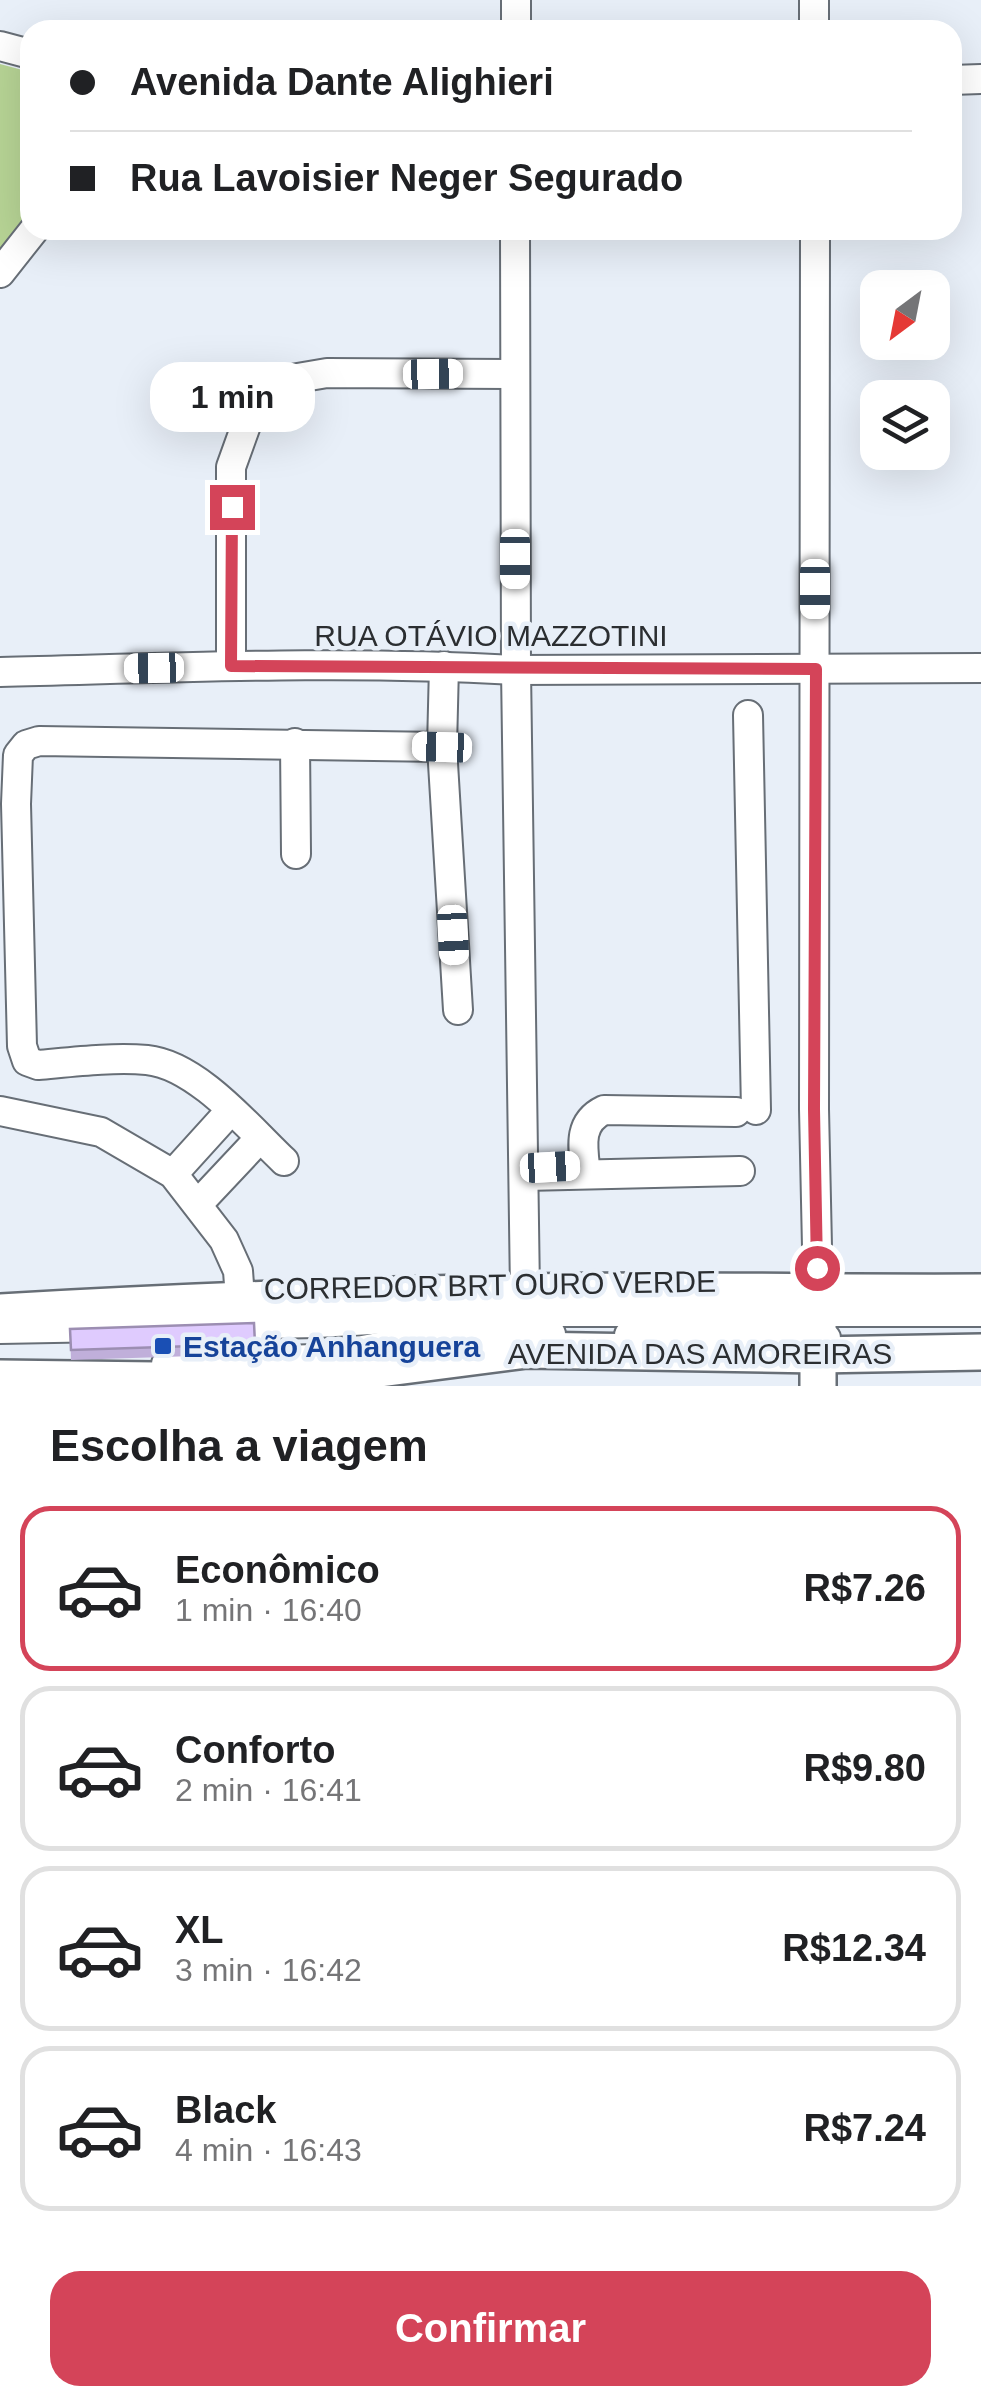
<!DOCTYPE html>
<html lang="pt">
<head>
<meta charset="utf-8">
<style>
	body { margin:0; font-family:Helvetica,sans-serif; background:#f2f2f2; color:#202124; height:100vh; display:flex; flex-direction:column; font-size:38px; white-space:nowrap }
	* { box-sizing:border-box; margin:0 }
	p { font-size:32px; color:#757577 }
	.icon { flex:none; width:55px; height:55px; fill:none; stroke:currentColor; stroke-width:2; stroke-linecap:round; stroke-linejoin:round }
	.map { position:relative; height:1386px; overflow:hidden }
	.side { display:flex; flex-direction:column; background:#fff; flex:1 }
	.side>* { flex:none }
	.hud { position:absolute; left:20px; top:20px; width:942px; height:220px; border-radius:30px; box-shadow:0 10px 40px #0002; display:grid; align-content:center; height:220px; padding:0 50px; background:#fff }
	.needle { width:65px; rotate:212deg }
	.fabs { position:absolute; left:860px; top:270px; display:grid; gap:20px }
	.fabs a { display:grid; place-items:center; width:90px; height:90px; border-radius:20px; background:#fff; box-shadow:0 10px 40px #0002; font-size:50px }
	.end { position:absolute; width:45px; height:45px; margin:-22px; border:12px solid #d44459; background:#fff; box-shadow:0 0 0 5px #fff }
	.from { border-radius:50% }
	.bubble { position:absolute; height:70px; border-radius:30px; background:#fff; box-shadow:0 10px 40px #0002; font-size:32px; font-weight:600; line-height:70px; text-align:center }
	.car { position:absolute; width:30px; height:60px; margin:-30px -15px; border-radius:12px; box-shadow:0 0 8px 2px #0007; background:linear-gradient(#fff 24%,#345 0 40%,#fff 0 76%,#345 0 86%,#fff 0) }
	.hud b { display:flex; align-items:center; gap:35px; height:95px; font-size:38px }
	.hud b+b { border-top:2px solid #e0e0e0 }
	.hud i { width:25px; height:25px; background:#202124 }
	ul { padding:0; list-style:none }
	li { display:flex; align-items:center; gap:30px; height:165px; margin:0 20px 15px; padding:0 30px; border:5px solid #e0e0e0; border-radius:30px }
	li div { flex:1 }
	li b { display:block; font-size:38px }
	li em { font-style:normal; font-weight:600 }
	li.active { border-color:#d44459 }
	li>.icon { width:90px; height:90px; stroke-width:1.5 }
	h2 { padding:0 50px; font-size:45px; line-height:120px }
	.cta { display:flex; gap:20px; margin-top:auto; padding:20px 50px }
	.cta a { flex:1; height:115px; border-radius:30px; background:#d44459; color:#fff; font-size:40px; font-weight:600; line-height:115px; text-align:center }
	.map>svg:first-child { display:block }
</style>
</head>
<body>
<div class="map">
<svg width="981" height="1386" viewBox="0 0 981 1386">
	<rect width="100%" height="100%" fill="#e8eff8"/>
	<path fill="#b7d495" d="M0 64 30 72V213L0 251Z"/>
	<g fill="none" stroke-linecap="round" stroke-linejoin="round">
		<defs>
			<g id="minor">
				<path d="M516 0V30"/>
				<path d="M814 0V30"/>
				<path d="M0 46 30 54"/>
				<path d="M952 80 981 79"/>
				<path d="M515 230 516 670 525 1292"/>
				<path d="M815 230 814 1109 818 1293"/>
				<path d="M0 273 34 230"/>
				<path d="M231 666V467L249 417 280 381 327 373 513 374"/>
				<path d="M444 666 442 747 458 1010"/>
				<path d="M0 672C172 668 344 660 516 670L981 668"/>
				<path d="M748 715 756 1110"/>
				<path d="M295 743 296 854"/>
				<path d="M0 1111 101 1132 173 1174 224 1240 238 1271 240 1298"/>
				<path d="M284 1161C249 1128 197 1065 147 1060 112 1057 72 1062 38 1065L27 1061 22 1046 16 804 18 755 26 745 39 741 442 747"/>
				<path d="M173 1174 231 1110"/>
				<path d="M586 1174C583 1148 577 1123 604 1110L736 1112"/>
				<path d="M525 1176 740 1171"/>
				<path d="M198 1204 260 1138"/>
				<path d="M0 1329 317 1323 514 1312H981"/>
				<path d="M629 1335 826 1338"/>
				<path d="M166 1364 314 1359 417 1340 551 1334"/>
			</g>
			<g id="major">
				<path d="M818 1293V1386"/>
				<path d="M0 1312C175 1302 349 1295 524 1292 677 1289 829 1293 981 1292"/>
				<path d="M0 1378 233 1381 317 1377 527 1350 817 1355 981 1352"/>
			</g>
		</defs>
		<use href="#minor" stroke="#676e76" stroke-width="32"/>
		<use href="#major" stroke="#676e76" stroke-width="40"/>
		<use href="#minor" stroke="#fff" stroke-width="28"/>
		<use href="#major" stroke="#fff" stroke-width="35"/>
	</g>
	<path fill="#c0afda" d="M254 1323 255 1354 71 1360 70 1329Z"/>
	<path fill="#dfcbfe" stroke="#9c8eb2" stroke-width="2.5" d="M254 1323 255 1344 71 1350 70 1329Z"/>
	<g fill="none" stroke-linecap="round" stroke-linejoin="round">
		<path stroke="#d44459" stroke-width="12" d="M232 507 231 666 816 669 814 1109 817 1268"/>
	</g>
	<rect fill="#1a4fb4" stroke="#e8eff8" stroke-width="4" x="153" y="1336" width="20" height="20" rx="5"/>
	<g text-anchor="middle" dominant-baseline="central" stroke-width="9" stroke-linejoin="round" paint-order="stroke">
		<g font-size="30" fill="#2b2e31" stroke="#e8eff8">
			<text x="491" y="635">RUA OTÁVIO MAZZOTINI</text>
			<text transform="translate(490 1285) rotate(-1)">CORREDOR BRT OURO VERDE</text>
			<text x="700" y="1353">AVENIDA DAS AMOREIRAS</text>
		</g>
		<g font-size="30" font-weight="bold" fill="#164399" stroke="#e8eff8" text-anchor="start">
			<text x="183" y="1346">Estação Anhanguera</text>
		</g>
	</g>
</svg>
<div class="fabs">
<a><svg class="needle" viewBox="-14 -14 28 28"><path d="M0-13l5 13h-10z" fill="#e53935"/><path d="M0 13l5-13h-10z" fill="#757577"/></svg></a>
<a><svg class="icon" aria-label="layers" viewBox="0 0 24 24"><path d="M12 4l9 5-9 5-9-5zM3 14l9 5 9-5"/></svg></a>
</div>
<i class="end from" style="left:817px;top:1268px"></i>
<i class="end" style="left:232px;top:507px"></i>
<div class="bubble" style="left:150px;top:362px;width:165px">1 min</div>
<i class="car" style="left:433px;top:374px;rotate:89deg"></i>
<i class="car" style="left:515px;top:559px;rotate:180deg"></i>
<i class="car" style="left:815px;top:589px;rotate:180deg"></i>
<i class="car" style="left:154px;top:668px;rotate:269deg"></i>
<i class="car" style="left:442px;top:747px;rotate:272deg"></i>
<i class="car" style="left:453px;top:935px;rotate:177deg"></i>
<i class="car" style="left:550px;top:1167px;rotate:87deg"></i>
<div class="hud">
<b><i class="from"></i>Avenida Dante Alighieri</b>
<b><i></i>Rua Lavoisier Neger Segurado</b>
</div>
</div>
<section class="side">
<h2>Escolha a viagem</h2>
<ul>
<li class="active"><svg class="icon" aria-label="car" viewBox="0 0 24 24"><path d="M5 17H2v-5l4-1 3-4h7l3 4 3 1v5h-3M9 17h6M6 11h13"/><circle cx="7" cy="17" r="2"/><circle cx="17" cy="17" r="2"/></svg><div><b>Econômico</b><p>1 min · 16:40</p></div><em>R$7.26</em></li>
<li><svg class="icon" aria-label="car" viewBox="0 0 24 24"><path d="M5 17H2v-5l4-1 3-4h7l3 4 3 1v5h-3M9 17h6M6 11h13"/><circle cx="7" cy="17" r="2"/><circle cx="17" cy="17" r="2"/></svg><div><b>Conforto</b><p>2 min · 16:41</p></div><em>R$9.80</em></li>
<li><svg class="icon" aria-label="car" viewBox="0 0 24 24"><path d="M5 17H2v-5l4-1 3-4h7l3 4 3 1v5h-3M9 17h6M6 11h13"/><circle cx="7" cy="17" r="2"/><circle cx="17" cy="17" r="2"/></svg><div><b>XL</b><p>3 min · 16:42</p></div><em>R$12.34</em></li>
<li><svg class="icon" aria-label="car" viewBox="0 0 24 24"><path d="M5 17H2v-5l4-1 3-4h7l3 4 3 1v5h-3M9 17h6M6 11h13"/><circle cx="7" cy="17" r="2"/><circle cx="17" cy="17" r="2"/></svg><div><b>Black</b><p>4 min · 16:43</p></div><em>R$7.24</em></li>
</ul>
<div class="cta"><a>Confirmar</a></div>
</section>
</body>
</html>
